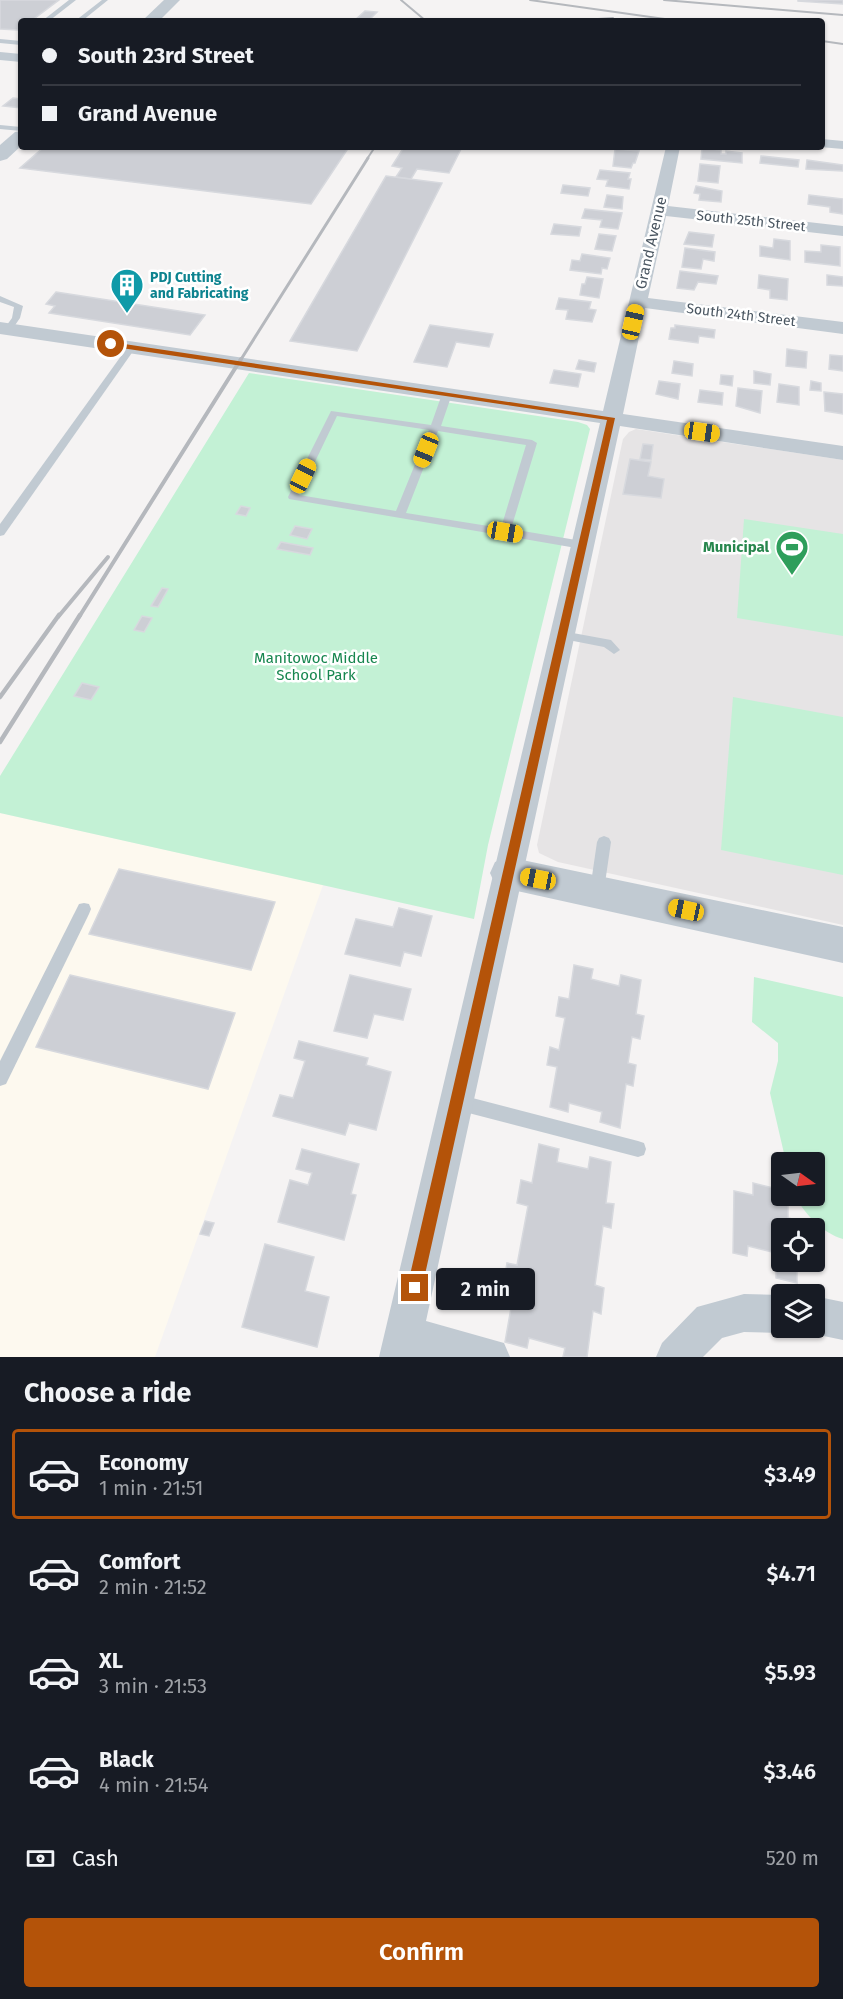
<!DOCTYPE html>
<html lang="en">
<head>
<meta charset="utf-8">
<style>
	body { margin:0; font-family:"Fira Sans",sans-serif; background:#242831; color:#f1f3f6; height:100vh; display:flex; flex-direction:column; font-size:22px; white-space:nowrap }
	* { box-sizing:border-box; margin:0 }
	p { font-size:20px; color:#9ea1a6 }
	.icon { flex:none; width:33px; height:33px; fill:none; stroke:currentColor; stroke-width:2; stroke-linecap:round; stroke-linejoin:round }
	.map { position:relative; height:1357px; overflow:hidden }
	.panel { display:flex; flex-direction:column; background:#171b24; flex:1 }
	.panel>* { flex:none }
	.banner { position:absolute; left:18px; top:18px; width:807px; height:132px; border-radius:6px; box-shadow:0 2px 4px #0004; display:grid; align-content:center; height:132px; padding:0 24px; background:#171b24 }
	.needle { width:39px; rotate:104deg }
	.fabs { position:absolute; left:771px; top:1152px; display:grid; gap:12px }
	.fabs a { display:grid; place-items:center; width:54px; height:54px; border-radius:6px; background:#171b24; box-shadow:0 2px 4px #0004; font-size:30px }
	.end { position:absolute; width:27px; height:27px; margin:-14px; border:8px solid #b45309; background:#fff; box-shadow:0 0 0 3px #fff }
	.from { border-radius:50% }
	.bubble { position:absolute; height:42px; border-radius:6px; background:#171b24; box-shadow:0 2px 4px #0004; font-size:20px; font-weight:600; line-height:42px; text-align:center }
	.car { position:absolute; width:18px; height:36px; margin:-18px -9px; border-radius:8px; box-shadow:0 0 4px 2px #0007; background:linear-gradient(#f5c518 24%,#345 0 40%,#f5c518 0 76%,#345 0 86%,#f5c518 0) }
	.banner b { display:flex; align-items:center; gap:21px; height:57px; font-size:22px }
	.banner b+b { border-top:2px solid #363941 }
	.banner i { width:15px; height:15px; background:#f1f3f6 }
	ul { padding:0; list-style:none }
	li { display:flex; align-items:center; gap:18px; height:90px; margin:0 12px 9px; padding:0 12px; border:3px solid transparent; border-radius:6px }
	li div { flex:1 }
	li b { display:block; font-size:22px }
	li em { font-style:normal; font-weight:600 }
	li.on { border-color:#b45309 }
	li>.icon { width:54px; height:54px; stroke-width:1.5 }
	h2 { padding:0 24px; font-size:27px; line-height:72px }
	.pay { display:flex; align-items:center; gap:15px; height:66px; padding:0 24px; font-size:22px }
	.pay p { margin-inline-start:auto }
	.cta { display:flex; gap:12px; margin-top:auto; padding:12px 24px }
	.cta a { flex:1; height:69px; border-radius:6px; background:#b45309; color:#fff; font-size:24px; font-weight:600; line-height:69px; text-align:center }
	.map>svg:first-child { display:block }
</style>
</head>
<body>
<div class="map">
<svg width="843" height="1357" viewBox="0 0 843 1357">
	<rect width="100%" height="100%" fill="#f5f3f3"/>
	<path fill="#fdf9ef" d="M0 813 323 885 155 1357H0Z"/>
	<path fill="#e6e4e5" d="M636 429 843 460V925L558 862 539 853 537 845 621 448 623 439 629 432Z"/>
	<g fill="#c3f1d5">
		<path d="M249 373 578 422 587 425 590 429 488 845 474 919 0 813V776Z"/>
		<path d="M744 519 843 534V636L737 618Z"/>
		<path d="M733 697 843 717V875L721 850Z"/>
		<path d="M754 977 843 997V1239C822 1233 805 1214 795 1196H814V1162H786L770 1093 778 1061V1043L752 1022Z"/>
	</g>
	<g fill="#cdcfd5" stroke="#d7d9de" stroke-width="1.5">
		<path d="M0 0H59L31 21H21V28L18 30 0 29Z"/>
		<path d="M798 0H843V4L798 1Z"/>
		<path d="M365 11 377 12 368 21H354Z"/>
		<path d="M13 98 21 99V108L3 106Z"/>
		<path d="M44 147H349L311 204 20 168Z"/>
		<path d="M404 147H462L449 173 417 169 411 179 396 177 402 168 392 166Z"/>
		<path d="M702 148 721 150V154H726V151L742 153V163L701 159Z"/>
		<path d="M615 149 639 151 635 163H633L631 168 613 166Z"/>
		<path d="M761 156 799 160 798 167 760 163Z"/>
		<path d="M807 160 843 165V171L806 169Z"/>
		<path d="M700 164 720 166 718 183 698 181Z"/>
		<path d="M600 170 630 173 628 179H631L629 189 606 186 608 180 597 179Z"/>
		<path d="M386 176 442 183 357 351 290 341Z"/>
		<path d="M563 185 590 188 588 196 561 193Z"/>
		<path d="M696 186 722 191 721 202 699 200 700 194 694 193Z"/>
		<path d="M607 195 623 197 622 209 604 207Z"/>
		<path d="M809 195 843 199V214L830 212V207L808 204Z"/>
		<path d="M585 209 622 213 618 229 600 227 602 220 582 218Z"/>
		<path d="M554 224 581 227 579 236 551 234Z"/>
		<path d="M689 232 714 235 712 247 684 244Z"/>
		<path d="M599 234 616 236 612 251 595 249Z"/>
		<path d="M774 239 790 241V260L760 256V246L773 248Z"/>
		<path d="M821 245 840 247V266L805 262V251L821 252Z"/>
		<path d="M685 248 715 252 714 261 703 259 701 269 682 267Z"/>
		<path d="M582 254 610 258 607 269 602 268 601 274 570 270 572 260 580 261Z"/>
		<path d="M680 271 718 276 716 284 698 282 694 290 677 288Z"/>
		<path d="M759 275 788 279 787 300 770 298V290L758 288Z"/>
		<path d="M827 275 843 277V286L827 285Z"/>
		<path d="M587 277 603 279 599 298 580 295 582 284H585Z"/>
		<path d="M56 292 205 315 190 335 49 313 55 306 46 304Z"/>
		<path d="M559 298 591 302 589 309 596 310 592 322 566 319 568 310 556 309Z"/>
		<path d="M430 325 493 334 489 347 456 342 447 367 414 362Z"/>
		<path d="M675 325 715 330 714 338 699 336 698 343 669 339 671 328H675Z"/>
		<path d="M787 349 807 352 806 368 786 366Z"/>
		<path d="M830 355 843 356V371L829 369Z"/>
		<path d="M579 360 596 363 594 372 576 369Z"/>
		<path d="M674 361 693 364 692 376 672 373Z"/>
		<path d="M554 370 581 374 578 387 550 383Z"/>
		<path d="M754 371 771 374 770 385 754 383Z"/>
		<path d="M721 375 733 376 732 386 720 384Z"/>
		<path d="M659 381 680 384 678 399 656 394Z"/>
		<path d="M811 381 821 383V391L810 390Z"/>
		<path d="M779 384 799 387V405L777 402Z"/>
		<path d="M738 388 762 391 760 413 736 406Z"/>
		<path d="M700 390 723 393 722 405 698 402Z"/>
		<path d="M824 392 843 394V414L825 411Z"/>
		<path d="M643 444 653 445 651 460 640 459Z"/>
		<path d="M630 459 651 462 648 476 664 479 661 498 623 494Z"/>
		<path d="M241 506 250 508 246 516 236 514Z"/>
		<path d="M295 526 312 529 307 539 290 535Z"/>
		<path d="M281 542 313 548 310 555 277 549Z"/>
		<path d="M162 588 168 589 158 607 151 606Z"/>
		<path d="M142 616 152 618 144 632 134 630Z"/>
		<path d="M82 683 99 687 91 700 74 696Z"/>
		<path d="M119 869 275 902 251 970 89 934Z"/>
		<path d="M399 908 432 916 421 956 404 952 400 966 345 954 356 919 393 927Z"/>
		<path d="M574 965 593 969 591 979 619 986 621 975 641 980 636 1014 644 1016 640 1039 632 1037 628 1063 636 1065 633 1086 626 1084 620 1128 600 1122 602 1112 569 1103 568 1112 550 1107 557 1067 547 1065 550 1047 559 1050 565 1018 556 1016 559 997 569 999Z"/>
		<path d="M70 975 235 1013 208 1089 36 1047Z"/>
		<path d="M350 975 411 989 403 1020 374 1014 367 1038 334 1031Z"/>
		<path d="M299 1041 368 1058 366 1065 391 1072 376 1130 349 1123 345 1135 273 1116 280 1095 293 1098 305 1061 294 1058Z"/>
		<path d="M539 1144 559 1149 557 1162 588 1169 590 1157 611 1162 606 1203 614 1204 611 1228 603 1226 595 1285 604 1288 601 1314 593 1311 587 1357H563L565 1348 529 1338 527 1348 505 1342 514 1291 503 1288 507 1263 517 1265 528 1206 517 1203 521 1180 532 1183Z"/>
		<path d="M302 1149 359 1164 351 1194 356 1195 344 1240 278 1222 290 1180 308 1185 312 1173 296 1169Z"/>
		<path d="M753 1183 782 1190V1196H788V1218L797 1220V1228H782V1262H797V1283L776 1278V1253L748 1246 747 1256 733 1253 734 1191 753 1195Z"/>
		<path d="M205 1221 214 1223 209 1236 200 1234Z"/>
		<path d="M265 1244 314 1257 305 1291 329 1297 317 1347 242 1327Z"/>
	</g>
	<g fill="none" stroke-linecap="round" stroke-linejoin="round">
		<g fill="#c1cad2" fill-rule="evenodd">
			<path d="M69 0H76L49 21H42Z"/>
			<path d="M102 0H108L82 21H75Z"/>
			<path d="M0 39 21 41V45L0 43Z"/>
			<path d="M0 125 21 127V131L0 129Z"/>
			<path d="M0 296 23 306 20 318 11 331 4 329 12 318 14 307 0 302Z"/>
			<path d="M132 344 136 347 4 535 0 536V524L129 345Z"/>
			<path d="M447 391 452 394 441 426 532 440 537 443 511 529 582 541 587 545 586 548 582 549 289 499 288 497 331 411 431 425 442 394ZM337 416 429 430 396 511 299 495ZM438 431 526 445 501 528 406 513Z"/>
			<path d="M562 631 611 640 620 650 614 654 604 647 558 638 556 635Z"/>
			<path d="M604 836 609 838 611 842 604 890 602 894 597 896 592 894 590 890 597 842 599 838Z"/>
			<path d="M84 903 89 904 91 909 89 914 6 1084 0 1086V1061L79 904Z"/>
			<path d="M457 1094 638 1141 644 1143 646 1149 644 1155 638 1157 457 1110 451 1108 449 1102 451 1096Z"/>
		</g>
		<g fill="#c1cad2" fill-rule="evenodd">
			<path d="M0 52 21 54V62L0 60Z"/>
			<path d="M822 139 843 141V149L820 147Z"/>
			<path d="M666 147H680L668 206 843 226V236L666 216 648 298 843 322V334L645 308 623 414 843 446V460L620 426 426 1321 504 1343 510 1357H379L600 423 0 334V322L603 411Z"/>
			<path d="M744 1294 782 1295V1328H796L782 1333 744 1332 722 1338 703 1357H656L662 1343 697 1307Z"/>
			<path d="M814 1296 843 1302V1340L814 1334 800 1329 814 1328Z"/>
		</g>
		<g fill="#c1cad2" fill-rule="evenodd">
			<path d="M164 0H180L159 21H142Z"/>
			<path d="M21 131V146L7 159 0 161V145L15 132Z"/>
			<path d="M508 857 843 927V963L508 889 495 884 490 873 495 862Z"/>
		</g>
		<g stroke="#b5b8bd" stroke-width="2">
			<path d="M401 0 426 21"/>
			<path d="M530 0 679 21"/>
			<path d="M664 0 843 15"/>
			<path d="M568 21 613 18"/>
			<path d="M822 41 843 44"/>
			<path d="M367 159 375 147"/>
		</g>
		<path stroke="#b5b8bd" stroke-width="3" d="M240 361 368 158"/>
		<g stroke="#b5b8bd" stroke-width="4">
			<path d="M58 617 108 557"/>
			<path d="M79 617 241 359"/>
		</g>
		<g stroke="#b5b8bd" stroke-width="4.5">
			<path d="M0 697 59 615"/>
			<path d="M0 742 80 615"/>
		</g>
	</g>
	<path fill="#b45309" d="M111 342 615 418 422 1288 420 1293 415 1295 409 1293 407 1288 607 420 108 346Z"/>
	<defs>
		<symbol id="building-pin" viewBox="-11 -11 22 30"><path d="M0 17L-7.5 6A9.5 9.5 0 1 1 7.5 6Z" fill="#0f9aa8" stroke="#fff"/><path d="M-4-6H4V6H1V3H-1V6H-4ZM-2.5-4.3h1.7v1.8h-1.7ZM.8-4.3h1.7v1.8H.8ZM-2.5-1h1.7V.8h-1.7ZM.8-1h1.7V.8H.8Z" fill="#fff"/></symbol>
		<symbol id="stadium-pin" viewBox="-11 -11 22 30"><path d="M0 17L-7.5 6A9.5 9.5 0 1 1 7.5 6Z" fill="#2e9e5b" stroke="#fff"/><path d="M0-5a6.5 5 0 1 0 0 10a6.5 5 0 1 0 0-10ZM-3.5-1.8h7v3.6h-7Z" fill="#fff"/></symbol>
	</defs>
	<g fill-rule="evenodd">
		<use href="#building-pin" x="108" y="266" width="38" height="52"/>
		<use href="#stadium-pin" x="773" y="528" width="38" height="52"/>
	</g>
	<g text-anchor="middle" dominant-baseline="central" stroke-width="5" stroke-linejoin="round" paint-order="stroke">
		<g font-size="14" fill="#4a5661" stroke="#fff">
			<text transform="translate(751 221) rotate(6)">South 25th Street</text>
			<text transform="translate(741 315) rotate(7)">South 24th Street</text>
		</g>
		<g font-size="14" font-weight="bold" fill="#0d838f" stroke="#fff" text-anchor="start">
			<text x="150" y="277">PDJ Cutting<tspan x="150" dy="16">and Fabricating</tspan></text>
		</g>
		<g font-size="15" fill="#4a5661" stroke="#fff">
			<text transform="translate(651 243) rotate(-77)">Grand Avenue</text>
		</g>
		<g font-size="15" font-weight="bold" fill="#27864d" stroke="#fff" text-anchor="end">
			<text x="769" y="547">Municipal</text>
		</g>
		<g font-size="15" fill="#17864f" stroke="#fff">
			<text x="316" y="658">Manitowoc Middle<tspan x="316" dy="17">School Park</tspan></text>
		</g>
	</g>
</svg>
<div class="fabs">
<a><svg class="needle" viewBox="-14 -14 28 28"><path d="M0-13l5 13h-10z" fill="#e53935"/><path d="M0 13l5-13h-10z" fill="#9ea1a6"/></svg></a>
<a><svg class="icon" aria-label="locate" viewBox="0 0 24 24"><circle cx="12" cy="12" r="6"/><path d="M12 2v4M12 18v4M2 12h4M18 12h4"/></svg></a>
<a><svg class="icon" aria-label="layers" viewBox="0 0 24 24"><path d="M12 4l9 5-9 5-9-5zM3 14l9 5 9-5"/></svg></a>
</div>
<i class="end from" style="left:111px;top:344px"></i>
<i class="end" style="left:415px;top:1288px"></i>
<div class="bubble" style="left:436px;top:1268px;width:99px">2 min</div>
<i class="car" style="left:633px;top:322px;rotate:13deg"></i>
<i class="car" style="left:702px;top:432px;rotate:98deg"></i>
<i class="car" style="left:426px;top:450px;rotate:202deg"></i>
<i class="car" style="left:303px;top:476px;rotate:26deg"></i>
<i class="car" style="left:505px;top:532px;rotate:100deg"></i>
<i class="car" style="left:538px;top:879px;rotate:281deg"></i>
<i class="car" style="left:686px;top:910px;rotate:282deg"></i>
<div class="banner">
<b><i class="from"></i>South 23rd Street</b>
<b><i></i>Grand Avenue</b>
</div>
</div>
<section class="panel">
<h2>Choose a ride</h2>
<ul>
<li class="on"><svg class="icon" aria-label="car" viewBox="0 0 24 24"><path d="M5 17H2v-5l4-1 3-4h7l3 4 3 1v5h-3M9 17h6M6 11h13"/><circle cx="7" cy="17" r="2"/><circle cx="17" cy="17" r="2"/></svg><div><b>Economy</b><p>1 min · 21:51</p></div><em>$3.49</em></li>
<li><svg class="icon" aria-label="car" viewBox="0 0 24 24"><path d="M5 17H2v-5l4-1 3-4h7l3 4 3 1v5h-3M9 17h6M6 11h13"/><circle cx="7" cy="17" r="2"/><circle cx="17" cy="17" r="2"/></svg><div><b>Comfort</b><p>2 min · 21:52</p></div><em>$4.71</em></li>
<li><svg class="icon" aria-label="car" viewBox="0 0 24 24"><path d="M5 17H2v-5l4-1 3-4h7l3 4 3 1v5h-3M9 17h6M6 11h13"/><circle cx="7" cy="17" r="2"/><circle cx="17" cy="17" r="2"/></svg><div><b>XL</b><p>3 min · 21:53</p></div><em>$5.93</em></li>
<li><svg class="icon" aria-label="car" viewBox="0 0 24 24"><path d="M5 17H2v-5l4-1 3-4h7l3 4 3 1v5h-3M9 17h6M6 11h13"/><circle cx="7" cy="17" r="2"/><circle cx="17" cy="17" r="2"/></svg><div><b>Black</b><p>4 min · 21:54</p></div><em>$3.46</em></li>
</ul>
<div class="pay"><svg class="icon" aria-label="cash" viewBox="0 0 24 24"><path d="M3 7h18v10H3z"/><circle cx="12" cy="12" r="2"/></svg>Cash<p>520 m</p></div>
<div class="cta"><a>Confirm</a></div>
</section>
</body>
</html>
